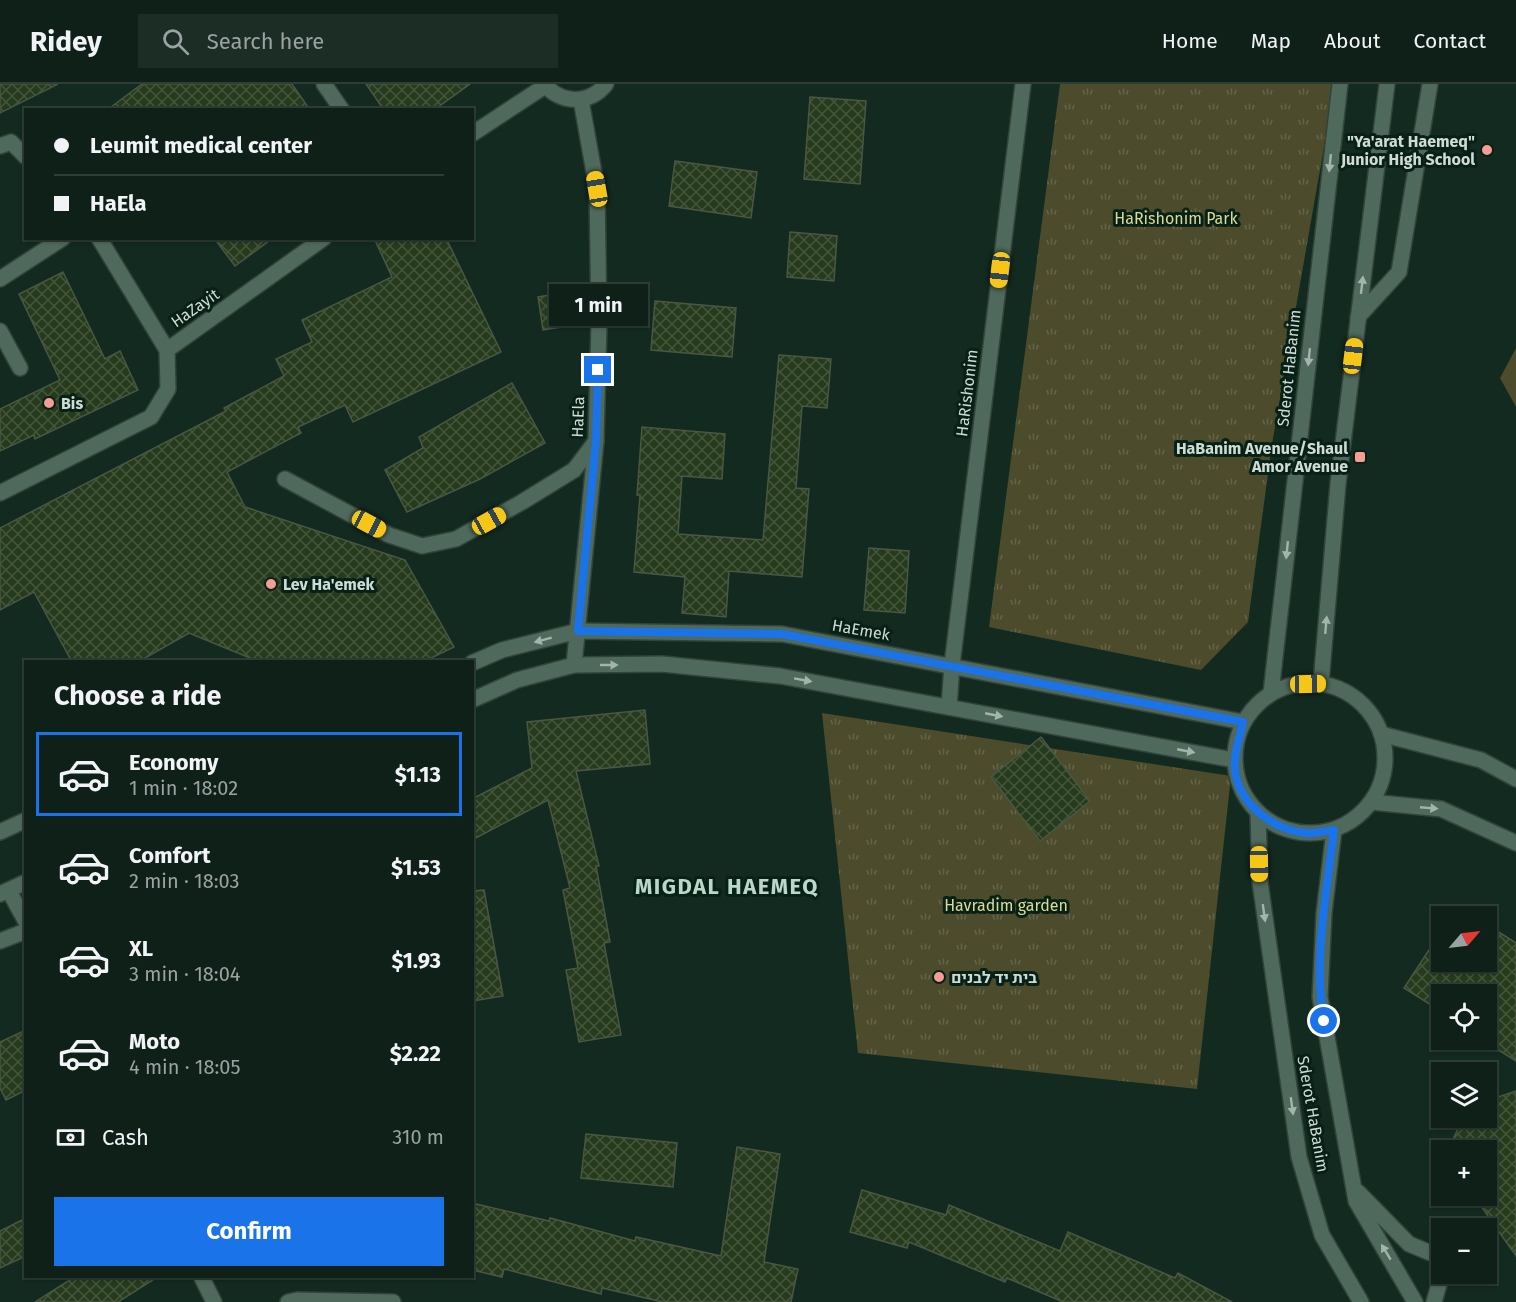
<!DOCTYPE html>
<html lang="en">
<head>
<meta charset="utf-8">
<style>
	body { margin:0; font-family:"Fira Sans",Heebo,sans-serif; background:#1c2d25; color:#f1f3f6; height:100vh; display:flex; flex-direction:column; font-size:22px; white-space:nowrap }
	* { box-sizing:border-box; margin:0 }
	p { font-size:20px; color:#9ba3a2 }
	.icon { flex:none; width:33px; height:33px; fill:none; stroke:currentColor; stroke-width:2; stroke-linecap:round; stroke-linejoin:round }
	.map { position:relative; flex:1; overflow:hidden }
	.sheet { position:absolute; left:24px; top:576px; width:450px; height:618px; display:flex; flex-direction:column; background:#0e2018; border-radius:0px; box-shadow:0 2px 4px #0004,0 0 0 2px #2e3e37 }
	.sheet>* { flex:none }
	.top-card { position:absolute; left:24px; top:24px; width:450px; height:132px; border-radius:0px; box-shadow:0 2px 4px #0004,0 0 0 2px #2e3e37; display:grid; align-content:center; height:132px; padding:0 30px; background:#0e2018 }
	.needle { width:39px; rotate:62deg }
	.controls { position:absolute; left:1431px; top:822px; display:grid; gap:12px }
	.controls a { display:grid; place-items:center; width:66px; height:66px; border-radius:0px; background:#0e2018; box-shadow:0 2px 4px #0004,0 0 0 2px #2e3e37; font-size:30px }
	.end { position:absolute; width:27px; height:27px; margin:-14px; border:8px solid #1a73e8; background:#fff; box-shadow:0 0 0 3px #fff }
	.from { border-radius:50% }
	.bubble { position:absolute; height:42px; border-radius:0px; background:#0e2018; box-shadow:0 2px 4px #0004,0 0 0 2px #2e3e37; font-size:20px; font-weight:700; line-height:42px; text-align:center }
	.car { position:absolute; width:18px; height:36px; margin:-18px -9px; border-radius:8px; box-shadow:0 0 4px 2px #0007; background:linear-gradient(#f5c518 24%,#345 0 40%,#f5c518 0 76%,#345 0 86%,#f5c518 0) }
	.top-card b { display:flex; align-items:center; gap:21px; height:57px; font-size:22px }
	.top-card b+b { border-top:2px solid #2e3e37 }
	.top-card i { width:15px; height:15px; background:#f1f3f6 }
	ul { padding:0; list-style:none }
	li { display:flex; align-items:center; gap:18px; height:84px; margin:0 12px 9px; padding:0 18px; border:3px solid transparent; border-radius:0px }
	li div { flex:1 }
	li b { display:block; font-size:22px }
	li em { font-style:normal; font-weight:700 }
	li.active { border-color:#1a73e8 }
	li>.icon { width:54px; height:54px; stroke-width:1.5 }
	h2 { padding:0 30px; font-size:27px; line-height:72px }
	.pay { display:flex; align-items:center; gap:15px; height:66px; padding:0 30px; font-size:22px }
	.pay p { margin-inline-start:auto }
	.action { display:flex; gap:12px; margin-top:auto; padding:12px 30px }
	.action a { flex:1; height:69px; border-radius:0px; background:#1a73e8; color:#fff; font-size:24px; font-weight:700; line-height:69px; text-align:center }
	header { display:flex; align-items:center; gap:36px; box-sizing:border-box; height:84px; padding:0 30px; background:#0e2018; border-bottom:2px solid #2e3e37 }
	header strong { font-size:28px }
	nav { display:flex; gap:33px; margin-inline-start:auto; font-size:21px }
	.search { width:420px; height:54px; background:#1c2d25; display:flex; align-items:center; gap:15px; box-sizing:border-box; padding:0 21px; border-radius:0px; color:#9ba3a2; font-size:22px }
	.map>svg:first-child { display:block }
</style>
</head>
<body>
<header>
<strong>Ridey</strong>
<div class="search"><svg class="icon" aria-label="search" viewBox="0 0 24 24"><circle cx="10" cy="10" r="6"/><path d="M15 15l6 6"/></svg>Search here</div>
<nav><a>Home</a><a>Map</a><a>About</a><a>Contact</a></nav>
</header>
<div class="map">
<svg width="1516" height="1218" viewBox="0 0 1516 1218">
	<defs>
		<pattern id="park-tufts" width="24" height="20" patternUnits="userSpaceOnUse" patternTransform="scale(1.5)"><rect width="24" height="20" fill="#4c4b2b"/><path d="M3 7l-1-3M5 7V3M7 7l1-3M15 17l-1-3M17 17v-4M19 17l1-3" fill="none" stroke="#656449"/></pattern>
		<pattern id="building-cross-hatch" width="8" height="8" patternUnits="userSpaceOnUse" patternTransform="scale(1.5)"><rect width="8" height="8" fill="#263a1c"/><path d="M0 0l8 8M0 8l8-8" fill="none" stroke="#44563c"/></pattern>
	</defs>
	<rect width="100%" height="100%" fill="#132a20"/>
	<g fill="url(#park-tufts)">
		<path d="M1060 0H1335L1272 360 1248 538 1201 586 989 543Z"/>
		<path d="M822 629 1231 692 1197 1005 858 969Z"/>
	</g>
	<path fill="#4c4b2b" d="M1516 264V323L1500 294Z"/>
	<g fill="url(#building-cross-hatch)" stroke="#495743" stroke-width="1.5">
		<path d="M0 0H58L0 29Z"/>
		<path d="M142 0H292L310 26H107Z"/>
		<path d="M366 0H470L434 26H384Z"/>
		<path d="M810 13 866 17 860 100 804 95Z"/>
		<path d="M675 77 757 88 751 134 669 122Z"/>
		<path d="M790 148 837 152 834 197 787 193Z"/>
		<path d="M214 154H273L235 182Z"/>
		<path d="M374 154H446L501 268 353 338 345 321 298 343 301 349 227 388 245 423 405 476 454 563 423 578H260L189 549 138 578H72L34 508 0 526V444L226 327 224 324 284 292 276 275 312 258 302 236 392 193Z"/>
		<path d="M63 188 105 275 120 267 138 306 35 355 34 351 0 367V325L60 296 19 210Z"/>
		<path d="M570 208 574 241 543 246 538 213Z"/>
		<path d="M655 217 736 224 732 273 651 266Z"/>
		<path d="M779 271 831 275 827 324 802 322 796 404 809 405 802 493 729 487 726 533 682 529 685 493 634 488 640 411H637L642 343 725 350 722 395 682 392 678 450 763 456Z"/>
		<path d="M512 299 545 359 480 395 407 428 385 386 423 364 419 353Z"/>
		<path d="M869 464 909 467 905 529 864 526Z"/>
		<path d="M645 626 650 680 576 687 599 782H596L610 858 604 859 621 951 579 958 566 886 578 884 563 806 570 804 548 716 472 756V715L532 684 527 638Z"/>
		<path d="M1041 653 1090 717 1040 757 991 693Z"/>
		<path d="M484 806 503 912 472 917V807Z"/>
		<path d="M1486 840 1516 859V977L1486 958V910H1442V928L1404 904 1442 846V878H1486Z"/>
		<path d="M26 946V1006L6 1016 0 1004V958Z"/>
		<path d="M1516 1007V1172L1474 1112H1486V1066H1448L1463 1034H1486V1017Z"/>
		<path d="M586 1050 677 1059 673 1103 581 1094Z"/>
		<path d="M737 1063 780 1070 764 1178 798 1185 791 1218H663L602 1204 601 1210 504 1185 502 1193 472 1186V1138L476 1120 549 1137 550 1134 635 1157 636 1153 721 1172Z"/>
		<path d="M862 1106 946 1131 949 1121 1060 1167 1068 1148 1175 1194 1178 1189 1232 1218H1063L1007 1194 1005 1198 909 1158 907 1164 850 1148Z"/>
		<path d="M26 1134V1172L0 1184V1147Z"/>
		<path d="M76 1192H159L118 1218H35Z"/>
	</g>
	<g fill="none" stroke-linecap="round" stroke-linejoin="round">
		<defs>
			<g id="minor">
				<path d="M324 0 342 26"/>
				<path d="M472 50 545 2"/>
				<path d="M0 62 11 58 26 73"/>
				<path d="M99 154 167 266"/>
				<path d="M0 195 63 154"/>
				<path d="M1358 233 1399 188 1430 0"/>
				<path d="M0 247 20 284"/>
				<path d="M285 395 389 451 422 462 456 455 522 418 574 386 596 357"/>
				<path d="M0 409 151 333 168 305 167 266 324 154"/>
				<path d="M949 623 952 581 1023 0"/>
				<path d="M0 748 26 736"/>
				<path d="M288 1218 297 1216 393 1218"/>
			</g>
			<g id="tertiary">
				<path d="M544 0C561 20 589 21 606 0"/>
				<path d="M574 581 596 357 599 239 597 105 581 16"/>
				<path d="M1381 650 1481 676 1516 695"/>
				<path d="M1371 718 1441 725 1516 759"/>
				<path d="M9 807 26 838"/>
				<path d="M201 1192 214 1218"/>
			</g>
			<g id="secondary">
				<path d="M472 579 502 566 578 547 782 550 1243 638"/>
				<path d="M1321 599 1338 400 1387 0"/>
				<circle cx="1310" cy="674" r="75"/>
				<path d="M1271 609 1340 0"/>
				<path d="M472 616 517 596 574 581 662 580 780 592 1234 676"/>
				<path d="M1258 729 1260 798 1299 1073 1322 1151 1361 1218"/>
				<path d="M1334 746 1324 829 1320 913 1356 1117 1415 1218"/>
				<path d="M0 810 26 798"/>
				<path d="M0 857 26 847"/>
				<path d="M1358 1108 1409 1160 1438 1172 1442 1171"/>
				<path d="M1434 1218 1442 1190"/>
			</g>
		</defs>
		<use href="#minor" stroke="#31433a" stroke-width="18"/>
		<use href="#tertiary" stroke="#31433a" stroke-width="18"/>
		<use href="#secondary" stroke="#31433a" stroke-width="18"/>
		<use href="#minor" stroke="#4f695c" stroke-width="15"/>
		<use href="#tertiary" stroke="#4f695c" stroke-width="15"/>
		<use href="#secondary" stroke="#4f695c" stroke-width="15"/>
	</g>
	<defs><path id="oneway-solid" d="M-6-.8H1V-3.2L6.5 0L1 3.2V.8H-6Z" transform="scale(1.5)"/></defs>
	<g fill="#a2b4ab">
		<use href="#oneway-solid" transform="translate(1330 79) rotate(96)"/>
		<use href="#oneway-solid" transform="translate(1362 201) rotate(-83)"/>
		<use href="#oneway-solid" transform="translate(1309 273) rotate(96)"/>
		<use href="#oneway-solid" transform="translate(1287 466) rotate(96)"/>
		<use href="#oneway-solid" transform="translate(1326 541) rotate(-85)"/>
		<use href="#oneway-solid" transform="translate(543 556) rotate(165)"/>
		<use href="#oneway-solid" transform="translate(609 581)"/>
		<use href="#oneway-solid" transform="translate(803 596) rotate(10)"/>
		<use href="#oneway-solid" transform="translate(994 631) rotate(11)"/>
		<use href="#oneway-solid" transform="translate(1186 667) rotate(11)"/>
		<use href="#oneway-solid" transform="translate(1429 724) rotate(5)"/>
		<use href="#oneway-solid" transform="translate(1264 829) rotate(82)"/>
		<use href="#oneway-solid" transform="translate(1292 1022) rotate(82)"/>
		<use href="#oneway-solid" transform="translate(1386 1168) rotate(-121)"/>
	</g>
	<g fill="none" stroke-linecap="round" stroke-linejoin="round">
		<path stroke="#1a73e8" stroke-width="8" d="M598 286 596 357 578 547 782 550 1243 638C1241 650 1236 663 1235 675 1231 714 1270 746 1306 749 1315 750 1325 747 1334 746 1327 806 1313 878 1324 937"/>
	</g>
	<g fill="#f59c95" stroke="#082117" stroke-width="2">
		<circle cx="1487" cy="66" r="6"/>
		<circle cx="49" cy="319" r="6"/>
		<rect x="1354" y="367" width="12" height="12" rx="3"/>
		<circle cx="271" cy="500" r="6"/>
		<circle cx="939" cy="893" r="6"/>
	</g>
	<g text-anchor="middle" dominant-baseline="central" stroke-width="6" stroke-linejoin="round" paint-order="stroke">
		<g font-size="16" font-weight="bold" fill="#cedcd5" stroke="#082117" text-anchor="start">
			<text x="1475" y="57" text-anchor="end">"Ya'arat Haemeq"<tspan x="1475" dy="18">Junior High School</tspan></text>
			<text x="61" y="319">Bis</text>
			<text x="1348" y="364" text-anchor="end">HaBanim Avenue/Shaul<tspan x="1348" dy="18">Amor Avenue</tspan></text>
			<text x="283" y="500">Lev Ha'emek</text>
			<text x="951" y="893">בית יד לבנים</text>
		</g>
		<g font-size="16" fill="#dbdb97" stroke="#082117">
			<text x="1176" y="134">HaRishonim Park</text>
			<text x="1006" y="821">Havradim garden</text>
		</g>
		<g font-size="16" fill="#cedcd5" stroke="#082117">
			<text transform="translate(195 224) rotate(-35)">HaZayit</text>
			<text transform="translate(1289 284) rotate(-84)">Sderot HaBanim</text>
			<text transform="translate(967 309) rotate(-83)">HaRishonim</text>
			<text transform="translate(578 333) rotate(-88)">HaEla</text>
			<text transform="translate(861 546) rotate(10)">HaEmek</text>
			<text transform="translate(1313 1030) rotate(80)">Sderot HaBanim</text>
		</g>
		<g font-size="22" font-weight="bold" letter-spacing="1.5" fill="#bbd7c9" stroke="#082117">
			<text x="727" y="802">MIGDAL HAEMEQ</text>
		</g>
	</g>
</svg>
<div class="controls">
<a><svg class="needle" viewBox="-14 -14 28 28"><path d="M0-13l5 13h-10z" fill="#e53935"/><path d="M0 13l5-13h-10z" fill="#9ba3a2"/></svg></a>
<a><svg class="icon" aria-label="locate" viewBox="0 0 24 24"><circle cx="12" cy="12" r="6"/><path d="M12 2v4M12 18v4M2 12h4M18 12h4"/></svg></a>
<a><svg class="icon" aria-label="layers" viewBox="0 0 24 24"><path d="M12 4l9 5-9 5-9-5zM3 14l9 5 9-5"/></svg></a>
<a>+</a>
<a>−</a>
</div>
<i class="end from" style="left:1324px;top:937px"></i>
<i class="end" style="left:598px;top:286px"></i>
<div class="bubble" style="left:549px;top:200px;width:99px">1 min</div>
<i class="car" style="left:597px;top:105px;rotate:350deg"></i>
<i class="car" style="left:1000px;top:186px;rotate:187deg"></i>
<i class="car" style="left:1353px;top:272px;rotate:7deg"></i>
<i class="car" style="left:489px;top:437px;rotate:61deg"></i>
<i class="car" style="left:369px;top:440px;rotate:118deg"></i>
<i class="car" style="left:1308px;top:600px;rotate:89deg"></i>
<i class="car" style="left:1259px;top:780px;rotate:179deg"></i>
<div class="top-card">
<b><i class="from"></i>Leumit medical center</b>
<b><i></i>HaEla</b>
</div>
<section class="sheet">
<h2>Choose a ride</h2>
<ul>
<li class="active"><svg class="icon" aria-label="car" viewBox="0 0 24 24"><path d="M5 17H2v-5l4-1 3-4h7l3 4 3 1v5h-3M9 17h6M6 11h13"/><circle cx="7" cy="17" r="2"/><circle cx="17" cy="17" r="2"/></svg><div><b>Economy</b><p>1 min · 18:02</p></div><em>$1.13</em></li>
<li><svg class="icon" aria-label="car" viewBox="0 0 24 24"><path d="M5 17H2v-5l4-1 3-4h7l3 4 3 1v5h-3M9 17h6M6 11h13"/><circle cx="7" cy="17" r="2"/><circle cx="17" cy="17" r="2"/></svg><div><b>Comfort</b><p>2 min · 18:03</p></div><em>$1.53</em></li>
<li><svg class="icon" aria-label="car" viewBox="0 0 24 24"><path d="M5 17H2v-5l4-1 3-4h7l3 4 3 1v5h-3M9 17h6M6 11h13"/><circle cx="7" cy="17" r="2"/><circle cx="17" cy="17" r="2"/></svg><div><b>XL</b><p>3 min · 18:04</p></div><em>$1.93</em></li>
<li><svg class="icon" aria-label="car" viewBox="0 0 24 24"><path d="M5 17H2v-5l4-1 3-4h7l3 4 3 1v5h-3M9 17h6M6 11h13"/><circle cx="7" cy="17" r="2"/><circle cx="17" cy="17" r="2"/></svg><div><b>Moto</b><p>4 min · 18:05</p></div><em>$2.22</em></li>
</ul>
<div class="pay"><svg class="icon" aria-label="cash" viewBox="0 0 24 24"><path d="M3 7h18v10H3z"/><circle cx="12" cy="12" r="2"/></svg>Cash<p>310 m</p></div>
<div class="action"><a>Confirm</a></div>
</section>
</div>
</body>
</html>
